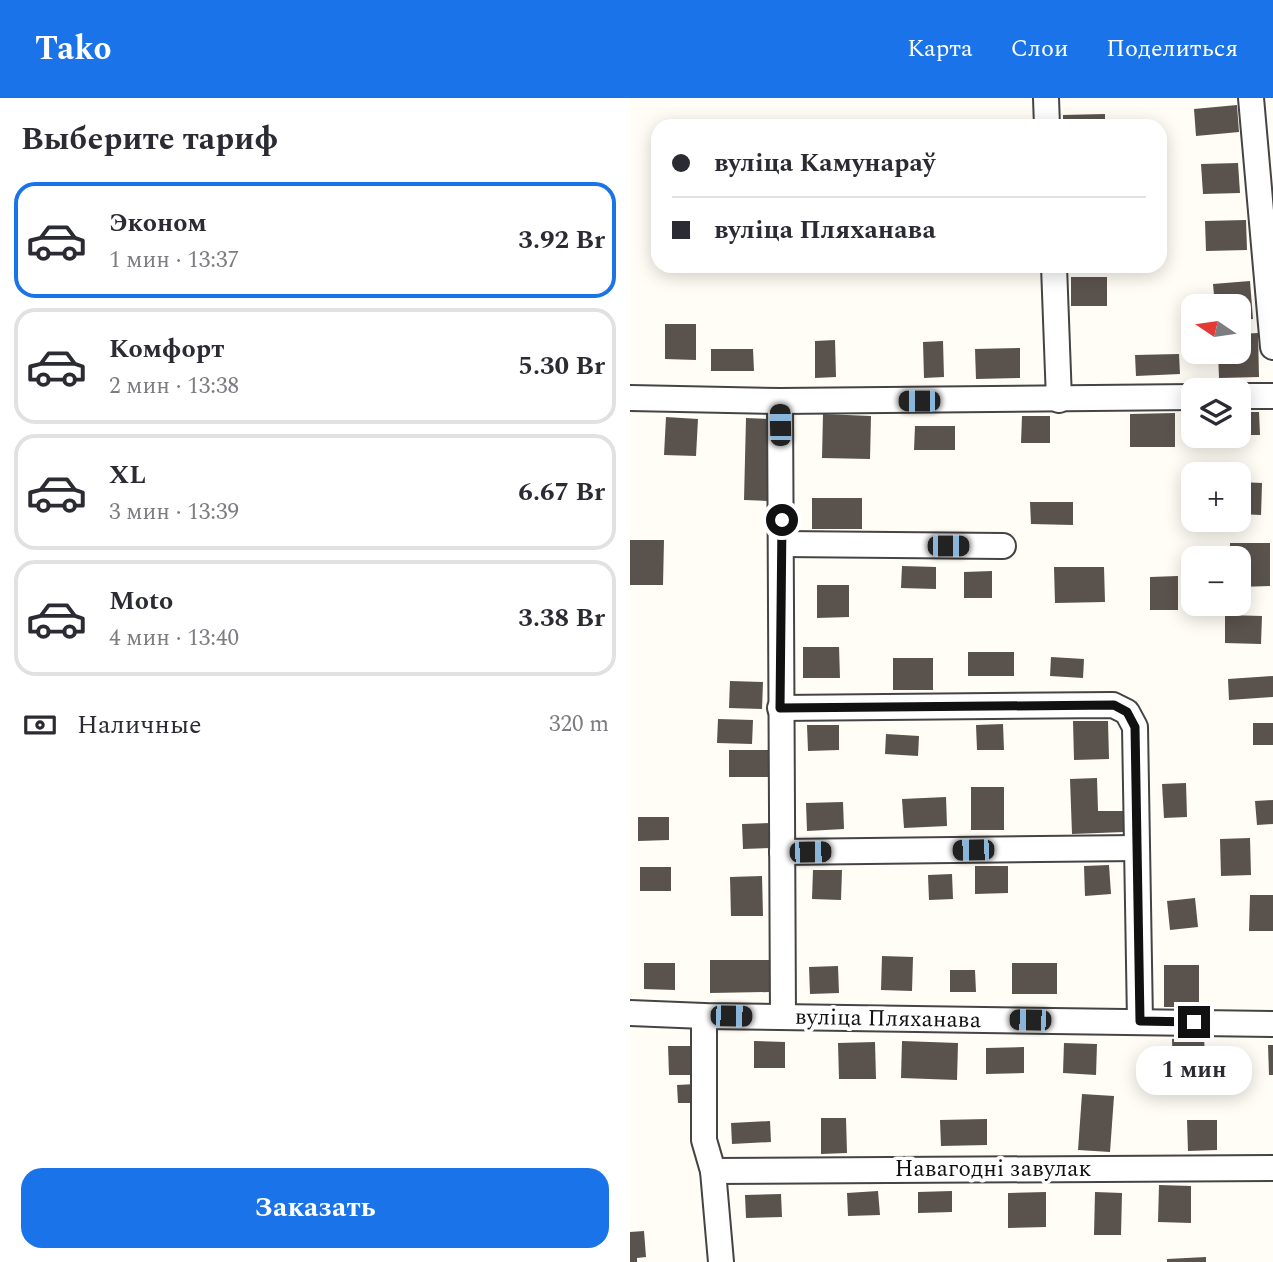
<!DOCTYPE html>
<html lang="ru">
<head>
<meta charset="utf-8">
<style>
	body { margin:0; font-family:Spectral,serif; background:#f2f2f3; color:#2b2b33; height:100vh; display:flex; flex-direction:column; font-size:26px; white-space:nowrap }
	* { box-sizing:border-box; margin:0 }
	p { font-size:23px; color:#7c7c81 }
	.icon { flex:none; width:38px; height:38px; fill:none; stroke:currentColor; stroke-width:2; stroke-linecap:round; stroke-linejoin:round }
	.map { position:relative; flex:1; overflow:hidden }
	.panel { display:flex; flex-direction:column; background:#fff; width:630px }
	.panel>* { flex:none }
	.guide { position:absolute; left:21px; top:21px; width:516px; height:154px; border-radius:21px; box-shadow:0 4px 18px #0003; display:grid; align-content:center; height:154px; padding:0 21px; background:#fff }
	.needle { width:46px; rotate:283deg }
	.tools { position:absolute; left:551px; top:196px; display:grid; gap:14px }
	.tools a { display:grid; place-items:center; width:70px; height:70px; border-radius:14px; background:#fff; box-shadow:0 4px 18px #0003; font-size:35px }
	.end { position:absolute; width:32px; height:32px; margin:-16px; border:9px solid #111; background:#fff; box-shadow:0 0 0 4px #fff }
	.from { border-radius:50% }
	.bubble { position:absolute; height:49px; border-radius:21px; background:#fff; box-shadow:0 4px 18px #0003; font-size:23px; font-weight:700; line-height:49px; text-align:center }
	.car { position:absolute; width:21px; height:42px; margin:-21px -10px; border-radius:9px; box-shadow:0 0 5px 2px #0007; background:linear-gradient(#222 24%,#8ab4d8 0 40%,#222 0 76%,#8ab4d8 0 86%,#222 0) }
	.guide b { display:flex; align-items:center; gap:24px; height:66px; font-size:26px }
	.guide b+b { border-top:2px solid #e1e1e2 }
	.guide i { width:18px; height:18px; background:#2b2b33 }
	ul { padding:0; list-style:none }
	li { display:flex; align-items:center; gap:21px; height:116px; margin:0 14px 10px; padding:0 7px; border:4px solid #e1e1e2; border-radius:21px }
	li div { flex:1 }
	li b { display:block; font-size:26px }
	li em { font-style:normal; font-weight:700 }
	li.on { border-color:#1a73e8 }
	li>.icon { width:63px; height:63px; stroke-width:1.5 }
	h2 { padding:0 21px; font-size:32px; line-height:84px }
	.pay { display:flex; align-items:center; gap:18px; height:77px; padding:0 21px; font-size:26px }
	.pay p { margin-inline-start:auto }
	.cta { display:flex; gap:14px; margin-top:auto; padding:14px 21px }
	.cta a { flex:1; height:80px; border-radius:21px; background:#1a73e8; color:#fff; font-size:28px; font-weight:700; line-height:80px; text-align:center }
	header { display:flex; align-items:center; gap:42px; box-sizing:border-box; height:98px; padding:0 35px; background:#1a73e8; color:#fff }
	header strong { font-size:33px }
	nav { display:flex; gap:38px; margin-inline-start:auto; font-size:24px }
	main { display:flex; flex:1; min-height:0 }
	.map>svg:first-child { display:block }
</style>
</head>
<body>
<header>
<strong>Tako</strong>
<nav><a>Карта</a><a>Слои</a><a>Поделиться</a></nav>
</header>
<main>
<section class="panel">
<h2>Выберите тариф</h2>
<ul>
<li class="on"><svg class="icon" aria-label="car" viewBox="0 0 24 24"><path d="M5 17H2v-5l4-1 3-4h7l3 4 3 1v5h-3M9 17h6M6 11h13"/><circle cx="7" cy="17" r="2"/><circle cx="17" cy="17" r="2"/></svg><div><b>Эконом</b><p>1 мин · 13:37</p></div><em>3.92 Br</em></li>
<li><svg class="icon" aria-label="car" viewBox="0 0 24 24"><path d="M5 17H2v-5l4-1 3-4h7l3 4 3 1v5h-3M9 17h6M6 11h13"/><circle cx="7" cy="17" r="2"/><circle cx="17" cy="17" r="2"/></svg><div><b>Комфорт</b><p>2 мин · 13:38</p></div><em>5.30 Br</em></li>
<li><svg class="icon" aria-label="car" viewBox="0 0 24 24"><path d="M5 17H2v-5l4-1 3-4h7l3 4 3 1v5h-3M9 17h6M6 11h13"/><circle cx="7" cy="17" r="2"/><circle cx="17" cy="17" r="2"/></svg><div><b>XL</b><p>3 мин · 13:39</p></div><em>6.67 Br</em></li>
<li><svg class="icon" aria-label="car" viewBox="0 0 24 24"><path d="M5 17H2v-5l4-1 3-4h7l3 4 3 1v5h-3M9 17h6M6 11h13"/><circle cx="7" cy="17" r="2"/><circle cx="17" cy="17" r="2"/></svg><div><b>Moto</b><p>4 мин · 13:40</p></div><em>3.38 Br</em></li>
</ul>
<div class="pay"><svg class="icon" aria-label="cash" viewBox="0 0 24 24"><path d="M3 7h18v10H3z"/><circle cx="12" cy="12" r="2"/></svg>Наличные<p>320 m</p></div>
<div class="cta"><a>Заказать</a></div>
</section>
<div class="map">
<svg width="643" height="1164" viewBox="0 0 643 1164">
	<rect width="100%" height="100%" fill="#fffdf5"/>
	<g fill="#5a524d">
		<path d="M607 7 609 34 566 38 564 11Z"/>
		<path d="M475 16V28H433V17Z"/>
		<path d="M608 65 610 95 573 96 571 66Z"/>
		<path d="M616 122 617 152 576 153 575 123Z"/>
		<rect x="441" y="179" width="36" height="29"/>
		<path d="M620 183 623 221 609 222V208H585L583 186Z"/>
		<path d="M35 226H66V262L35 261Z"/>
		<path d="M628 235 629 279 589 280 588 254H609V236Z"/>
		<path d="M205 242 206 279 185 280V243Z"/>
		<path d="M313 243 314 279 294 280 293 244Z"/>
		<path d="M390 250V280L346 281 345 251Z"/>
		<path d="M81 251H123L124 273H81Z"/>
		<path d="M549 256 550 276 506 278 505 257Z"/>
		<path d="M609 314H629L630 337H609Z"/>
		<path d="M545 315V349H500V316Z"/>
		<path d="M193 316 241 318 240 361 192 360Z"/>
		<path d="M392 318H420V345H391Z"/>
		<path d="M36 319 68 321 66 358 34 357Z"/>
		<path d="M116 320 140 321 138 403 114 402Z"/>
		<path d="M285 328H325V352H284Z"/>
		<path d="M609 384 632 385 631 417 609 416Z"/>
		<rect x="182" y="400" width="50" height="31"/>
		<path d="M400 404H443V427L401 426Z"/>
		<path d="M0 442H34L33 487H0Z"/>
		<path d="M600 445H640V488L609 489V460H600Z"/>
		<path d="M272 468 306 469V491L271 490Z"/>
		<path d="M424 469H474L475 504 425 505Z"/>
		<path d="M362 473V500H334V474Z"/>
		<path d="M548 478V512H520V479Z"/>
		<path d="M187 487H219V519L187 520Z"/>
		<path d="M595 517 632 518 631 546 595 545Z"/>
		<path d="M173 549H209L210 580H173Z"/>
		<rect x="338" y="554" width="46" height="24"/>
		<path d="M421 559 454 561 453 580 420 578Z"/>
		<rect x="263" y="560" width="40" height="32"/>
		<path d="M643 578V599L599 602 598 581Z"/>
		<path d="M100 583 133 584 132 611 99 610Z"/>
		<path d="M88 621 123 622 122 646 87 645Z"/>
		<path d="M443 623H478L479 661 444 662Z"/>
		<rect x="623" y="625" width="20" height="22"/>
		<path d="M373 626 374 652H347L346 627Z"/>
		<path d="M177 627H209V652L178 653Z"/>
		<path d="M256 636 289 638 288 658 255 656Z"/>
		<path d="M99 652H142L141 679H99Z"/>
		<path d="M467 680 468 713H494V734L442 736 440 681Z"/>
		<path d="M556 685 557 719 534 720 532 686Z"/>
		<rect x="341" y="689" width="33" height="43"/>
		<path d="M316 699 317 728 274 730 272 701Z"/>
		<path d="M643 702V726L627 727 625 703Z"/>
		<path d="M213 704 214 731 177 733 176 705Z"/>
		<path d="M8 719H39V742L8 743Z"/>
		<path d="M142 725V750L113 751 112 726Z"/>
		<path d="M620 740 621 777 591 778 590 741Z"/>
		<path d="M479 767 481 796 455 798 454 768Z"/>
		<path d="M345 768H378V795L345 796Z"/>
		<rect x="10" y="769" width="31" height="24"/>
		<path d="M183 772H212L211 802 182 801Z"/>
		<path d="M322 776 323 801 299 802 298 777Z"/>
		<path d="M132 778 133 818H101L100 779Z"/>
		<path d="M620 797H643V833H619Z"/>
		<path d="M565 800 568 829 540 832 537 803Z"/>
		<path d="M252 858 283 859 282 893 251 892Z"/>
		<path d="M80 862H140V894L80 895Z"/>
		<path d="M14 865H45V892L14 891Z"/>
		<rect x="382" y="865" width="45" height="31"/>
		<rect x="534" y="867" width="35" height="42"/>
		<path d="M208 868 209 895 180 896 179 869Z"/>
		<path d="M320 872H345L346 894H320Z"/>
		<path d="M574 939 576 976 543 978 542 941Z"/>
		<path d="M124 943 155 944V970H124Z"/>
		<path d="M272 943 328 945 327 982 271 980Z"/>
		<path d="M245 944 246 981H209L208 945Z"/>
		<path d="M434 945 467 946 466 977 433 975Z"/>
		<path d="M638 947H643V977H639Z"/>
		<path d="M38 948H61L62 977H39Z"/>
		<path d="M394 949V975L356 976V950Z"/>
		<path d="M66 986 67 1005H48L47 987Z"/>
		<path d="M452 996 484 998 480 1054 448 1052Z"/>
		<path d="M191 1020H216L217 1055 191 1056Z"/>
		<path d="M357 1021V1047L311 1048 310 1022Z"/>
		<path d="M557 1022H587V1052L558 1053Z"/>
		<path d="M140 1023 141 1044 102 1046 101 1025Z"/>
		<path d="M529 1087 561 1088V1125L528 1124Z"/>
		<path d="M248 1093 250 1117 218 1118 217 1095Z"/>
		<path d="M322 1093V1114L288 1115V1094Z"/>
		<path d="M416 1094V1129L378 1130V1095Z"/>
		<path d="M465 1094 492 1095 491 1137H464Z"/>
		<path d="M151 1096 152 1119 116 1120 115 1097Z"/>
		<path d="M14 1133 16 1159 7 1160V1164H0V1134Z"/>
		<path d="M576 1159V1164H537V1161Z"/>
	</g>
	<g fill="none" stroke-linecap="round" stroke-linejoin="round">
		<defs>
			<g id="minor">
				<path d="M416 0 417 28"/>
				<path d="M621 0 643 249"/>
				<path d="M424 168 429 302"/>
				<path d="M609 298H643"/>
				<path d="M0 300 150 303 564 299"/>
				<path d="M150 303 153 919"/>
				<path d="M152 446 373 448"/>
				<path d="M150 610 483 607 497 614 505 629 510 923"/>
				<path d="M152 754 507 750"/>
				<path d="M0 915 74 918 643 926"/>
				<path d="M74 918V1042L83 1073 91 1164"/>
				<path d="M83 1073 643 1070"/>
			</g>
		</defs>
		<use href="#minor" stroke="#444" stroke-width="28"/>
		<use href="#minor" stroke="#fff" stroke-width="24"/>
	</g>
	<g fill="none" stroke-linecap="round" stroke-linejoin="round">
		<path stroke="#111" stroke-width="9" d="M152 422 150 610 484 607 497 614 505 629 510 923 564 924"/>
	</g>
	<g text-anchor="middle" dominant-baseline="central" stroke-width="7" stroke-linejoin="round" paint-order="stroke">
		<g font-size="23" fill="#111" stroke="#fff">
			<text transform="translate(258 921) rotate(1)">вуліца Пляханава</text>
			<text x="363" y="1071">Навагодні завулак</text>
		</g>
	</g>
</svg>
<div class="tools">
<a><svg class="needle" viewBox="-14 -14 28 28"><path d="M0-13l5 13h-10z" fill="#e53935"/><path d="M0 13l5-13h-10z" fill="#7c7c81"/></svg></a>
<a><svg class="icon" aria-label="layers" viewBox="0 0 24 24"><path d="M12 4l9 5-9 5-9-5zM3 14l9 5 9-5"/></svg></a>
<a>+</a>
<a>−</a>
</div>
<i class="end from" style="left:152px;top:422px"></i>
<i class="end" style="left:564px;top:924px"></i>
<div class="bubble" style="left:506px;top:948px;width:116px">1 мин</div>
<i class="car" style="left:289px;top:303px;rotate:270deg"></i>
<i class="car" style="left:150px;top:327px;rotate:359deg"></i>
<i class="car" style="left:318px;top:448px;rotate:90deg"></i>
<i class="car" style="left:343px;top:752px;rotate:269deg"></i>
<i class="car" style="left:180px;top:754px;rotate:89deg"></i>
<i class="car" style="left:101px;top:918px;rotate:91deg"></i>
<i class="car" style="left:400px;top:922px;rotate:271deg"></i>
<div class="guide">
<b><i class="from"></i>вуліца Камунараў</b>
<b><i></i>вуліца Пляханава</b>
</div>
</div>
</main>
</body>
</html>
